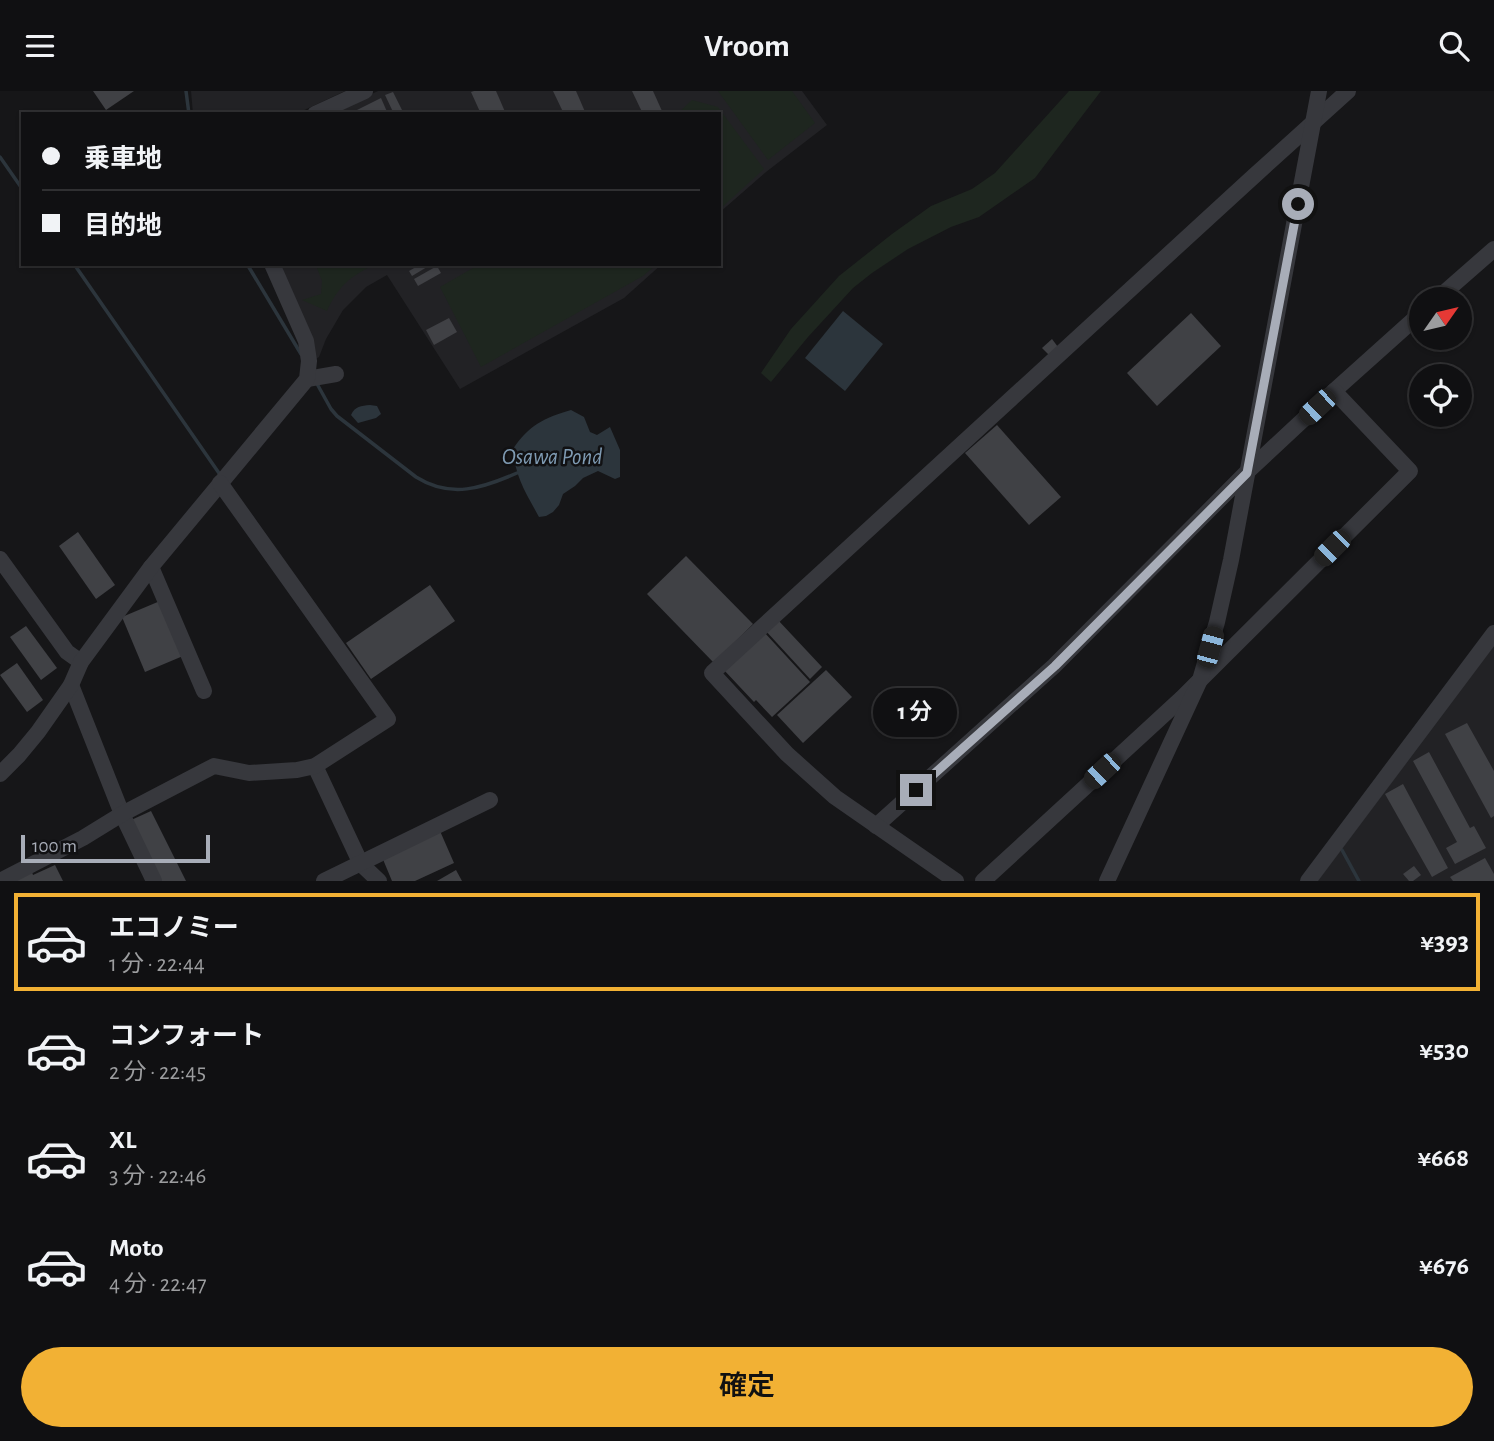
<!DOCTYPE html>
<html lang="ja">
<head>
<meta charset="utf-8">
<style>
	body { margin:0; font-family:"Alegreya Sans","Noto Sans JP",sans-serif; background:#19191b; color:#f1f3f6; height:100vh; display:flex; flex-direction:column; font-size:26px; white-space:nowrap }
	* { box-sizing:border-box; margin:0 }
	p { font-size:23px; color:#9c9d9f }
	.icon { flex:none; width:38px; height:38px; fill:none; stroke:currentColor; stroke-width:2; stroke-linecap:round; stroke-linejoin:round }
	.map { position:relative; height:790px; overflow:hidden }
	.details { display:flex; flex-direction:column; background:#101012; flex:1 }
	.details>* { flex:none }
	.hud { position:absolute; left:21px; top:21px; width:700px; height:154px; border-radius:0px; box-shadow:0 2px 5px #0004,0 0 0 2px #303032; display:grid; align-content:center; height:154px; padding:0 21px; background:#101012 }
	.needle { width:46px; rotate:56deg }
	.tools { position:absolute; left:1409px; top:196px; display:grid; gap:14px }
	.tools a { display:grid; place-items:center; width:63px; height:63px; border-radius:50%; background:#101012; box-shadow:0 2px 5px #0004,0 0 0 2px #303032; font-size:35px }
	.scale { position:absolute; left:21px; bottom:18px; width:189px; box-sizing:border-box; padding-left:7px; border:4px solid #a8adb8; border-top:0; font-size:19px; line-height:24px; white-space:nowrap; color:#a8adb8; -webkit-text-stroke:5px #111113; paint-order:stroke }
	.end { position:absolute; width:32px; height:32px; margin:-16px; border:9px solid #a8adb8; background:#111; box-shadow:0 0 0 4px #111 }
	.from { border-radius:50% }
	.bubble { position:absolute; height:49px; border-radius:24px; background:#101012; box-shadow:0 2px 5px #0004,0 0 0 2px #303032; font-size:23px; font-weight:600; line-height:49px; text-align:center }
	.car { position:absolute; width:21px; height:42px; margin:-21px -10px; border-radius:9px; box-shadow:0 0 5px 2px #0007; background:linear-gradient(#222 24%,#8ab4d8 0 40%,#222 0 76%,#8ab4d8 0 86%,#222 0) }
	.hud b { display:flex; align-items:center; gap:24px; height:66px; font-size:26px }
	.hud b+b { border-top:2px solid #303032 }
	.hud i { width:18px; height:18px; background:#f1f3f6 }
	ul { padding:12px 0 0; list-style:none }
	li { display:flex; align-items:center; gap:21px; height:98px; margin:0 14px 10px; padding:0 7px; border:4px solid transparent; border-radius:0px }
	li div { flex:1 }
	li b { display:block; font-size:26px }
	li em { font-style:normal; font-weight:600 }
	li.active { border-color:#f2b134 }
	li>.icon { width:63px; height:63px; stroke-width:1.5 }
	.primary-button { display:flex; gap:14px; margin-top:auto; padding:14px 21px }
	.primary-button a { flex:1; height:80px; border-radius:42px; background:#f2b134; color:#111; font-size:28px; font-weight:600; line-height:80px; text-align:center }
	header { display:flex; justify-content:space-between; align-items:center; height:91px; padding:0 21px; background:#101012; font-size:32px; font-weight:600 }
	.map>svg:first-child { display:block }
</style>
</head>
<body>
<header><svg class="icon" aria-label="menu" viewBox="0 0 24 24"><path d="M4 6h16M4 12h16M4 18h16"/></svg>Vroom<svg class="icon" aria-label="search" viewBox="0 0 24 24"><circle cx="10" cy="10" r="6"/><path d="M15 15l6 6"/></svg></header>
<div class="map">
<svg width="1494" height="790" viewBox="0 0 1494 790">
	<rect width="100%" height="100%" fill="#161618"/>
	<g fill="#222225">
		<path d="M191 0H345L296 23H193Z"/>
		<path d="M378 0H802L827 34 766 81 719 122V23H330Z"/>
		<path d="M276 173H662L624 207 460 298 387 184 366 196 343 219 326 248 319 266 314 269Z"/>
		<path d="M1494 551V790H1308Z"/>
	</g>
	<g fill="#1e261f">
		<path d="M718 0H792L815 32 768 69Z"/>
		<path d="M1069 0H1101L1035 87 979 126 951 136 908 158 872 182 853 197 808 246 771 291 761 282 791 238 839 185 892 143 931 115 972 98 995 82Z"/>
		<path d="M692 9 718 16 764 78 719 119V23H677Z"/>
		<path d="M335 173H375C350 186 339 194 327 220L302 209 321 203 322 190 317 177 323 175 325 177Z"/>
		<path d="M480 173H657L643 185 481 276 440 196Z"/>
	</g>
	<g fill="#2c353c">
		<path d="M843 220 883 253 845 300 805 267Z"/>
		<path d="M370 314 377 315 381 323 376 327 358 332 351 324C355 315 361 315 370 314Z"/>
		<path d="M571 319 584 326 590 341 597 344 610 336 620 359V386L615 388 598 380 583 387 575 395 563 403 559 414 553 421 546 425 539 426C526 402 515 386 513 358 529 334 544 327 571 319Z"/>
	</g>
	<g fill="none" stroke-linecap="round" stroke-linejoin="round">
		<g stroke="#2c353c" stroke-width="3.5">
			<path d="M186 0 189 23"/>
			<path d="M0 66 23 99"/>
			<path d="M74 173 221 385"/>
			<path d="M247 173 301 263"/>
			<path d="M316 291 331 318 337 325 416 386C451 408 483 397 517 382"/>
			<path d="M1342 759 1359 790"/>
		</g>
	</g>
	<g fill="#404145">
		<path d="M93 0H134L106 19Z"/>
		<path d="M474 0H496L506 23H481L471 1Z"/>
		<path d="M553 0H576L586 23H564Z"/>
		<path d="M632 0H653L662 20 656 23H643Z"/>
		<path d="M393 1 404 23H394L385 4Z"/>
		<path d="M381 7 388 23H349Z"/>
		<path d="M421 173H432L412 185 409 180Z"/>
		<path d="M437 175 441 182 418 195 414 188Z"/>
		<path d="M1191 222 1221 255 1157 315 1127 282Z"/>
		<path d="M449 227 457 241 434 254 426 239Z"/>
		<path d="M1052 248 1058 256 1049 264 1042 257Z"/>
		<path d="M997 334 1061 406 1029 434 965 362Z"/>
		<path d="M78 441 115 494 96 508 59 455Z"/>
		<path d="M686 465 753 533 714 572 647 503Z"/>
		<path d="M430 494 455 530 371 588 346 552Z"/>
		<path d="M160 510 183 565 145 581 122 526Z"/>
		<path d="M777 528 822 576 810 588 765 539Z"/>
		<path d="M26 535 57 577 41 589 10 546Z"/>
		<path d="M764 541 810 591 772 626 756 609 754 611 723 578Z"/>
		<path d="M17 572 43 609 27 621 0 584Z"/>
		<path d="M826 579 852 606 803 652 777 624Z"/>
		<path d="M1467 632 1494 680V725L1491 727 1445 643Z"/>
		<path d="M1429 661 1470 737 1474 735 1486 757 1455 773 1446 757 1457 751 1413 670Z"/>
		<path d="M1403 693 1448 777 1432 786 1385 703Z"/>
		<path d="M151 720 186 790H158L129 730Z"/>
		<path d="M440 740 454 772 415 790H392L382 766Z"/>
		<path d="M1485 767 1494 783V790H1453L1450 786Z"/>
		<path d="M55 774 63 790H13L32 781 33 784Z"/>
		<path d="M1414 775 1421 784 1413 790H1409L1403 783Z"/>
		<path d="M456 779 462 790H437Z"/>
	</g>
	<g fill="none" stroke-linecap="round" stroke-linejoin="round">
		<g stroke="#37383d" stroke-width="16">
			<path d="M315 23 365 0"/>
			<path d="M1437 208 1494 158"/>
			<path d="M307 288 336 283"/>
			<path d="M0 468 67 561 81 571"/>
			<path d="M151 476 204 600"/>
			<path d="M71 594 122 723 154 790"/>
			<path d="M315 675 361 773 379 790"/>
			<path d="M0 683 19 664 38 641 71 594 81 571 151 476 307 288 309 270 306 250 272 173"/>
			<path d="M876 735 1054 575 1246 382 1334 300 1421 222"/>
			<path d="M0 790 83 747 122 723 214 675 249 682 297 679 315 675 388 628 220 392"/>
			<path d="M324 790 490 709"/>
			<path d="M956 790 835 706 787 663 712 582 1254 85 1348 0"/>
			<path d="M983 790 1182 607 1410 380 1334 300"/>
			<path d="M1107 790 1200 589 1217 531 1231 469 1319 0"/>
			<path d="M1308 790 1494 542"/>
		</g>
	</g>
	<g fill="none" stroke-linecap="round" stroke-linejoin="round">
		<path stroke="#a8adb8" stroke-width="9" d="M916 699 1055 575 1247 382 1298 113"/>
	</g>
	<g text-anchor="middle" dominant-baseline="central" stroke-width="5" stroke-linejoin="round" paint-order="stroke">
		<g font-size="23" font-style="italic" fill="#7f9bb3" stroke="#111113">
			<text x="552" y="366">Osawa Pond</text>
		</g>
	</g>
</svg>
<div class="tools">
<a><svg class="needle" viewBox="-14 -14 28 28"><path d="M0-13l5 13h-10z" fill="#e53935"/><path d="M0 13l5-13h-10z" fill="#9c9d9f"/></svg></a>
<a><svg class="icon" aria-label="locate" viewBox="0 0 24 24"><circle cx="12" cy="12" r="6"/><path d="M12 2v4M12 18v4M2 12h4M18 12h4"/></svg></a>
</div>
<div class="scale">100 m</div>
<i class="end from" style="left:1298px;top:113px"></i>
<i class="end" style="left:916px;top:699px"></i>
<div class="bubble" style="left:873px;top:597px;width:84px">1 分</div>
<i class="car" style="left:1317px;top:316px;rotate:227deg"></i>
<i class="car" style="left:1332px;top:457px;rotate:225deg"></i>
<i class="car" style="left:1210px;top:556px;rotate:15deg"></i>
<i class="car" style="left:1102px;top:680px;rotate:227deg"></i>
<div class="hud">
<b><i class="from"></i>乗車地</b>
<b><i></i>目的地</b>
</div>
</div>
<section class="details">
<ul>
<li class="active"><svg class="icon" aria-label="car" viewBox="0 0 24 24"><path d="M5 17H2v-5l4-1 3-4h7l3 4 3 1v5h-3M9 17h6M6 11h13"/><circle cx="7" cy="17" r="2"/><circle cx="17" cy="17" r="2"/></svg><div><b>エコノミー</b><p>1 分 · 22:44</p></div><em>¥393</em></li>
<li><svg class="icon" aria-label="car" viewBox="0 0 24 24"><path d="M5 17H2v-5l4-1 3-4h7l3 4 3 1v5h-3M9 17h6M6 11h13"/><circle cx="7" cy="17" r="2"/><circle cx="17" cy="17" r="2"/></svg><div><b>コンフォート</b><p>2 分 · 22:45</p></div><em>¥530</em></li>
<li><svg class="icon" aria-label="car" viewBox="0 0 24 24"><path d="M5 17H2v-5l4-1 3-4h7l3 4 3 1v5h-3M9 17h6M6 11h13"/><circle cx="7" cy="17" r="2"/><circle cx="17" cy="17" r="2"/></svg><div><b>XL</b><p>3 分 · 22:46</p></div><em>¥668</em></li>
<li><svg class="icon" aria-label="car" viewBox="0 0 24 24"><path d="M5 17H2v-5l4-1 3-4h7l3 4 3 1v5h-3M9 17h6M6 11h13"/><circle cx="7" cy="17" r="2"/><circle cx="17" cy="17" r="2"/></svg><div><b>Moto</b><p>4 分 · 22:47</p></div><em>¥676</em></li>
</ul>
<div class="primary-button"><a>確定</a></div>
</section>
</body>
</html>
